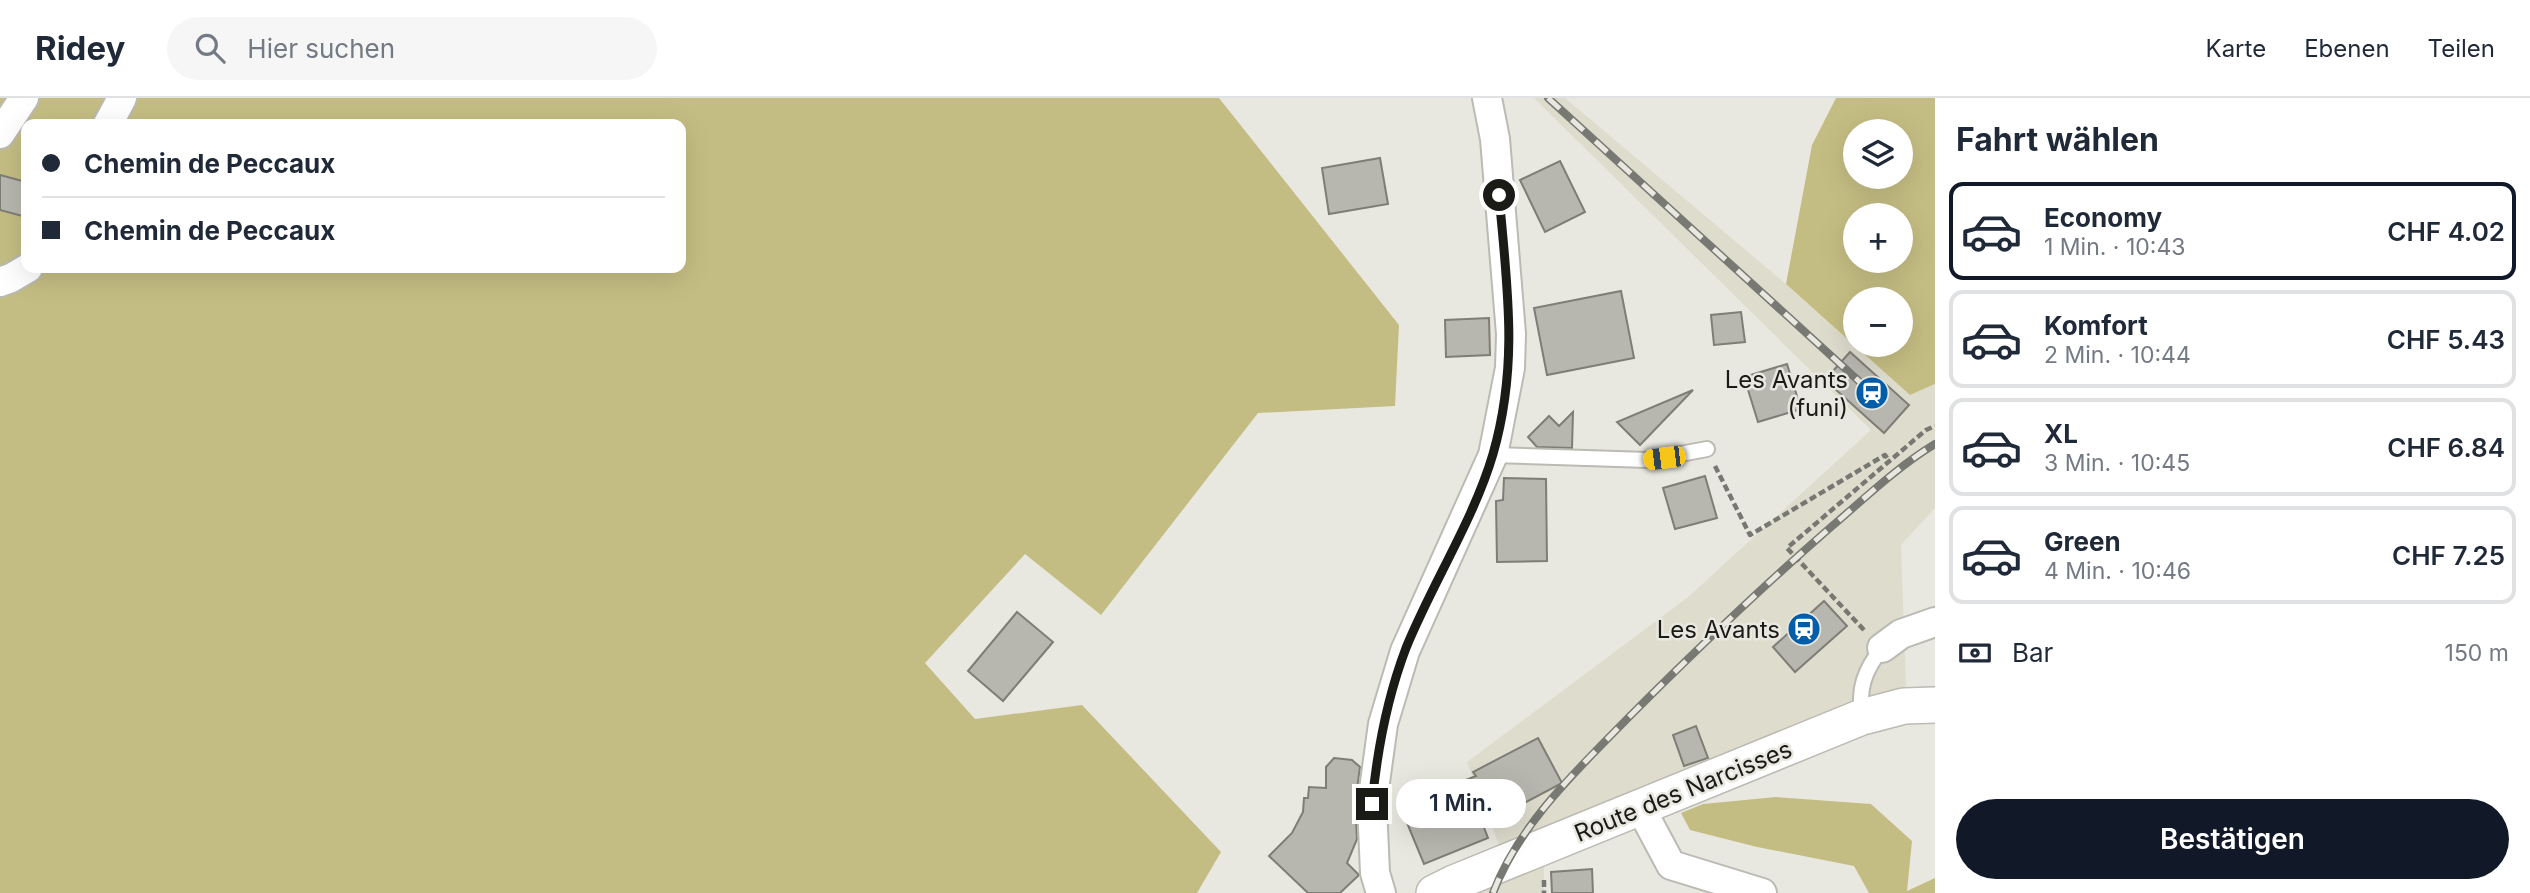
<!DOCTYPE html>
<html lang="de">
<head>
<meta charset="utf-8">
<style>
	body { margin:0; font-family:Inter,sans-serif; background:#f6f6f7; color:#1f2937; height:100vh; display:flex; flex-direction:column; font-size:26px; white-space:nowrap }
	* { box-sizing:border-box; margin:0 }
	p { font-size:23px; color:#747a83 }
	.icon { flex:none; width:38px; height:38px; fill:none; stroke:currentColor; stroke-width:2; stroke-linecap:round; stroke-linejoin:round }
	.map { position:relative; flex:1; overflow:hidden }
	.sheet { display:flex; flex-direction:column; background:#fff; width:595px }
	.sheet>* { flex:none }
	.top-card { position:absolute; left:21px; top:21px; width:665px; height:154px; border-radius:14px; box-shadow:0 7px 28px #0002; display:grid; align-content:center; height:154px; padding:0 21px; background:#fff }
	.controls { position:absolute; left:1843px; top:21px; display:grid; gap:14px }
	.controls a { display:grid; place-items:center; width:70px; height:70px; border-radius:50%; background:#fff; box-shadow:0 7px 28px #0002; font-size:35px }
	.end { position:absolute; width:32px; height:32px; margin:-16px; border:9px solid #1a1a17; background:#fff; box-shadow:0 0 0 4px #fff }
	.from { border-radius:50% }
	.bubble { position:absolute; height:49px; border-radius:24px; background:#fff; box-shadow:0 7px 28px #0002; font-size:23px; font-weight:600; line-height:49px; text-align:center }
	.car { position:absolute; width:21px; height:42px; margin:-21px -10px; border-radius:9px; box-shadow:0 0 5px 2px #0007; background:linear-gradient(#f5c518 24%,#345 0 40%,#f5c518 0 76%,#345 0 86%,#f5c518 0) }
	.top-card b { display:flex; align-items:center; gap:24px; height:66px; font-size:26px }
	.top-card b+b { border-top:2px solid #e0e1e3 }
	.top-card i { width:18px; height:18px; background:#1f2937 }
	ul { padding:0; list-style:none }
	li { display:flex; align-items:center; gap:21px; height:98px; margin:0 14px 10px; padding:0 7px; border:4px solid #e0e1e3; border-radius:14px }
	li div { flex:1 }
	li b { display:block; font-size:26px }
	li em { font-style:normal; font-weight:600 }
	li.current { border-color:#111827 }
	li>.icon { width:63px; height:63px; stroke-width:1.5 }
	h2 { padding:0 21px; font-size:32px; line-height:84px }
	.pay { display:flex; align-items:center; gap:18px; height:77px; padding:0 21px; font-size:26px }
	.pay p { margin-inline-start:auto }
	.action { display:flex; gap:14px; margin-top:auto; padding:14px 21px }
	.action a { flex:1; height:80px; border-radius:42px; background:#111827; color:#fff; font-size:28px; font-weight:600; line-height:80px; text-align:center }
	header { display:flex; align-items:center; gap:42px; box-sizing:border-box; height:98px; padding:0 35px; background:#fff; border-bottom:2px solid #e0e1e3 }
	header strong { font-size:33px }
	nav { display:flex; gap:38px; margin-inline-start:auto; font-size:24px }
	.search { width:490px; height:63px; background:#f6f6f7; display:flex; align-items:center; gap:18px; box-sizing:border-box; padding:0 24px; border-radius:38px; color:#747a83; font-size:26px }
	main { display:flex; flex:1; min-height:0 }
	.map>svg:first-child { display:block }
</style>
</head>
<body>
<header>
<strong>Ridey</strong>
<div class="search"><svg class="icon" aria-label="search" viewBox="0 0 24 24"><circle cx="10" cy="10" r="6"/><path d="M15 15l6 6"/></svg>Hier suchen</div>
<nav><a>Karte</a><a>Ebenen</a><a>Teilen</a></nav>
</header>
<main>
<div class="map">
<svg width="1935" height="795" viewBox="0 0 1935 795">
	<rect width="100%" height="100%" fill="#e9e8e0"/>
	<path fill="#dedccd" d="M1534 0H1565L1786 186 1910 297 1935 286V410L1901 447 1906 588 1599 711 1548 748 1544 770V795H1477L1501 752 1467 664 1687 500 1871 332Z"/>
	<g fill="#c4bd83" fill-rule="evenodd">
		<path d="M0 0H1219L1399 227 1395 308 1258 315 1101 517 1025 456 925 565 975 621 1082 607 1221 754 1197 795H0ZM26 26H681V170H26Z"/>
		<path d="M1836 0H1935V286L1910 297 1786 186 1812 47ZM1900 33V79H1855V33ZM1855 117H1900V163H1855ZM1855 201H1900V247H1855Z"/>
		<path d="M1776 699 1871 706 1912 743 1907 793 1935 780V795H1869L1854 768 1757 749 1690 732 1681 715 1703 706Z"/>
	</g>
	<g fill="#b8b7af" stroke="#7e7d76" stroke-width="2">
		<path d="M1380 60 1388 106 1329 116 1322 70Z"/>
		<path d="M1560 63 1585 114 1545 134 1520 82Z"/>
		<path d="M0 77 26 84V119L0 112Z"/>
		<path d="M1621 193 1634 260 1547 277 1534 210Z"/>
		<path d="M1741 214 1745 244 1714 247 1711 217Z"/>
		<path d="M1489 220 1490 257 1446 259 1445 222Z"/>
		<path d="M1850 254 1909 307 1884 335 1825 282Z"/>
		<path d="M1787 266 1801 311 1758 324 1744 279Z"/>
		<path d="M1693 292 1640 347 1617 324Z"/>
		<path d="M1573 314 1572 350 1537 349 1528 339 1549 318 1559 328Z"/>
		<path d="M1705 378 1717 420 1675 431 1663 390Z"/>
		<path d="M1504 380 1546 381 1547 463 1497 464 1496 403 1503 402Z"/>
		<path d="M1824 503 1847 528 1795 574 1773 549Z"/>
		<path d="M1017 514 1053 544 1003 603 968 573Z"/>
		<path d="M1696 628 1708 660 1684 668 1673 637Z"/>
		<path d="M1538 640 1562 685 1483 727 1488 740 1424 766 1400 708 1476 678 1473 674Z"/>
		<path d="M1334 660 1352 662 1360 669 1355 706 1357 741 1347 765 1359 777 1340 795H1308L1269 758 1292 735 1303 714 1304 700H1308L1309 689 1326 690V669Z"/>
		<path d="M1592 771 1593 795H1552L1551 774Z"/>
	</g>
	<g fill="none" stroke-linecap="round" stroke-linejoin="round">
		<defs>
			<g id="service">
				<path d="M1493 357 1648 362 1707 351"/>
				<path d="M1862 619C1858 591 1864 573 1882 550"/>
			</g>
			<g id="minor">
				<path d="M108 26 122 0"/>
				<path d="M0 36 24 0"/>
				<path d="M0 184 11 180 28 170"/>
				<path d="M1882 550 1901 536 1935 524"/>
				<path d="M1640 709 1671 767 1762 795"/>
				<path d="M1381 795 1375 775 1372 706 1383 626 1405 553 1493 357 1510 270 1511 236 1495 41 1487 0"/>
			</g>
			<path id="tertiary" d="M1434 795 1454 785 1862 619 1904 608 1935 607"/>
		</defs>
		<use href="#service" stroke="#bbbab3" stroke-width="18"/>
		<use href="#minor" stroke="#bbbab3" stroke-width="32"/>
		<use href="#tertiary" stroke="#bbbab3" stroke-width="38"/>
		<g stroke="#787873" stroke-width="4.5" stroke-dasharray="7 3.5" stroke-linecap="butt">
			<path d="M1715 368 1750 437 1885 357 1889 363"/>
			<path d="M1864 532 1787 450 1926 332 1935 328"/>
			<path d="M1544 782V795"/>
		</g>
		<use href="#service" stroke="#fff" stroke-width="14"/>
		<use href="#minor" stroke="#fff" stroke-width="28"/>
		<use href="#tertiary" stroke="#fff" stroke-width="35"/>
		<defs>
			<g id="rail">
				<path d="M1548 0 1872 295"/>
				<path d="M1493 795C1519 726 1578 671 1629 619 1694 554 1761 490 1831 429 1864 401 1897 369 1935 346"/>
			</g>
		</defs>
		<use href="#rail" stroke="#797973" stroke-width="8"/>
		<use href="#rail" stroke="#e9e8e0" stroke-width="5" stroke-dasharray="16" stroke-linecap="butt"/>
	</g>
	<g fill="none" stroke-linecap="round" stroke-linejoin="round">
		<path stroke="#1a1a17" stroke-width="9" d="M1372 706C1377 653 1387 600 1406 550 1432 486 1474 421 1493 356 1519 266 1507 188 1499 97"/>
	</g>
	<defs>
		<symbol id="station-disc" viewBox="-11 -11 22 22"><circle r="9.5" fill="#005daa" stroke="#e9e8e0"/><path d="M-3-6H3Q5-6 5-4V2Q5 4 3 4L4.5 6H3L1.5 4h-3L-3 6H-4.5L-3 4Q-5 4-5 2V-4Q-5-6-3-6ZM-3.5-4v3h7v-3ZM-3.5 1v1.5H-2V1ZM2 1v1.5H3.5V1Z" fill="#fff"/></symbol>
	</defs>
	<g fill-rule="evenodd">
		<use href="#station-disc" x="1853" y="276" width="38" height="38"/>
		<use href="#station-disc" x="1785" y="512" width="38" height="38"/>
	</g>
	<g text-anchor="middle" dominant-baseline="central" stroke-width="5" stroke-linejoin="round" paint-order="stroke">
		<g font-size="24" fill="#1a1a17" stroke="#e9e8e0" text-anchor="end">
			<text x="1848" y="281">Les Avants<tspan x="1848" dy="28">(funi)</tspan></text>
			<text x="1780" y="531">Les Avants</text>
		</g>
		<g font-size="24" fill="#1a1a17" stroke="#e9e8e0">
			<text transform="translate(1683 693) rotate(-22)">Route des Narcisses</text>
		</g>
	</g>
</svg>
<div class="controls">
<a><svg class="icon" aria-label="layers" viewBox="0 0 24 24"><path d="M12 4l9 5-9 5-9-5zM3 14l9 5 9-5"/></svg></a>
<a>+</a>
<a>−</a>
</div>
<i class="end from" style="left:1499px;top:97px"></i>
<i class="end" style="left:1372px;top:706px"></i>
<div class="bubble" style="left:1396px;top:681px;width:130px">1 Min.</div>
<i class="car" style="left:1664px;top:360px;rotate:263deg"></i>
<div class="top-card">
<b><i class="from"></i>Chemin de Peccaux</b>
<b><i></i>Chemin de Peccaux</b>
</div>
</div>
<section class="sheet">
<h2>Fahrt wählen</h2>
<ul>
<li class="current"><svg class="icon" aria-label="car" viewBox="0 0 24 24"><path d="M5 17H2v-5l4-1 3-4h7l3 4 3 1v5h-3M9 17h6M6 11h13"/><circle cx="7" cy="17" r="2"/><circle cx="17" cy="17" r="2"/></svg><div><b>Economy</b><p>1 Min. · 10:43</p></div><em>CHF 4.02</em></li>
<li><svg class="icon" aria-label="car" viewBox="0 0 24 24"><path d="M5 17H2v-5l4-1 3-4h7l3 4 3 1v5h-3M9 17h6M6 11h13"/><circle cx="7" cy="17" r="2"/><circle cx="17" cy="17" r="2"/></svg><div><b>Komfort</b><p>2 Min. · 10:44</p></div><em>CHF 5.43</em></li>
<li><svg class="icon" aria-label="car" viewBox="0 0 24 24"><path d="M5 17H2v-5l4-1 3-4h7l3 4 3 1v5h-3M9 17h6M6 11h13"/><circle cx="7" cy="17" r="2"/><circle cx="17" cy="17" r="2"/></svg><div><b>XL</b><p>3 Min. · 10:45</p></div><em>CHF 6.84</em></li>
<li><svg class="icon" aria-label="car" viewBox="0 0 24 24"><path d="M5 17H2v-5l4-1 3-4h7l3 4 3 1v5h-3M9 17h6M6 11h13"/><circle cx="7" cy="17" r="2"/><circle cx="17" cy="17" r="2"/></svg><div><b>Green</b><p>4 Min. · 10:46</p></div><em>CHF 7.25</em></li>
</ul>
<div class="pay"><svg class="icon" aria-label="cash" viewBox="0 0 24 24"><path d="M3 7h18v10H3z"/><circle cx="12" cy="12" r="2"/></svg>Bar<p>150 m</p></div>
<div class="action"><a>Bestätigen</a></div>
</section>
</main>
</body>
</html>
